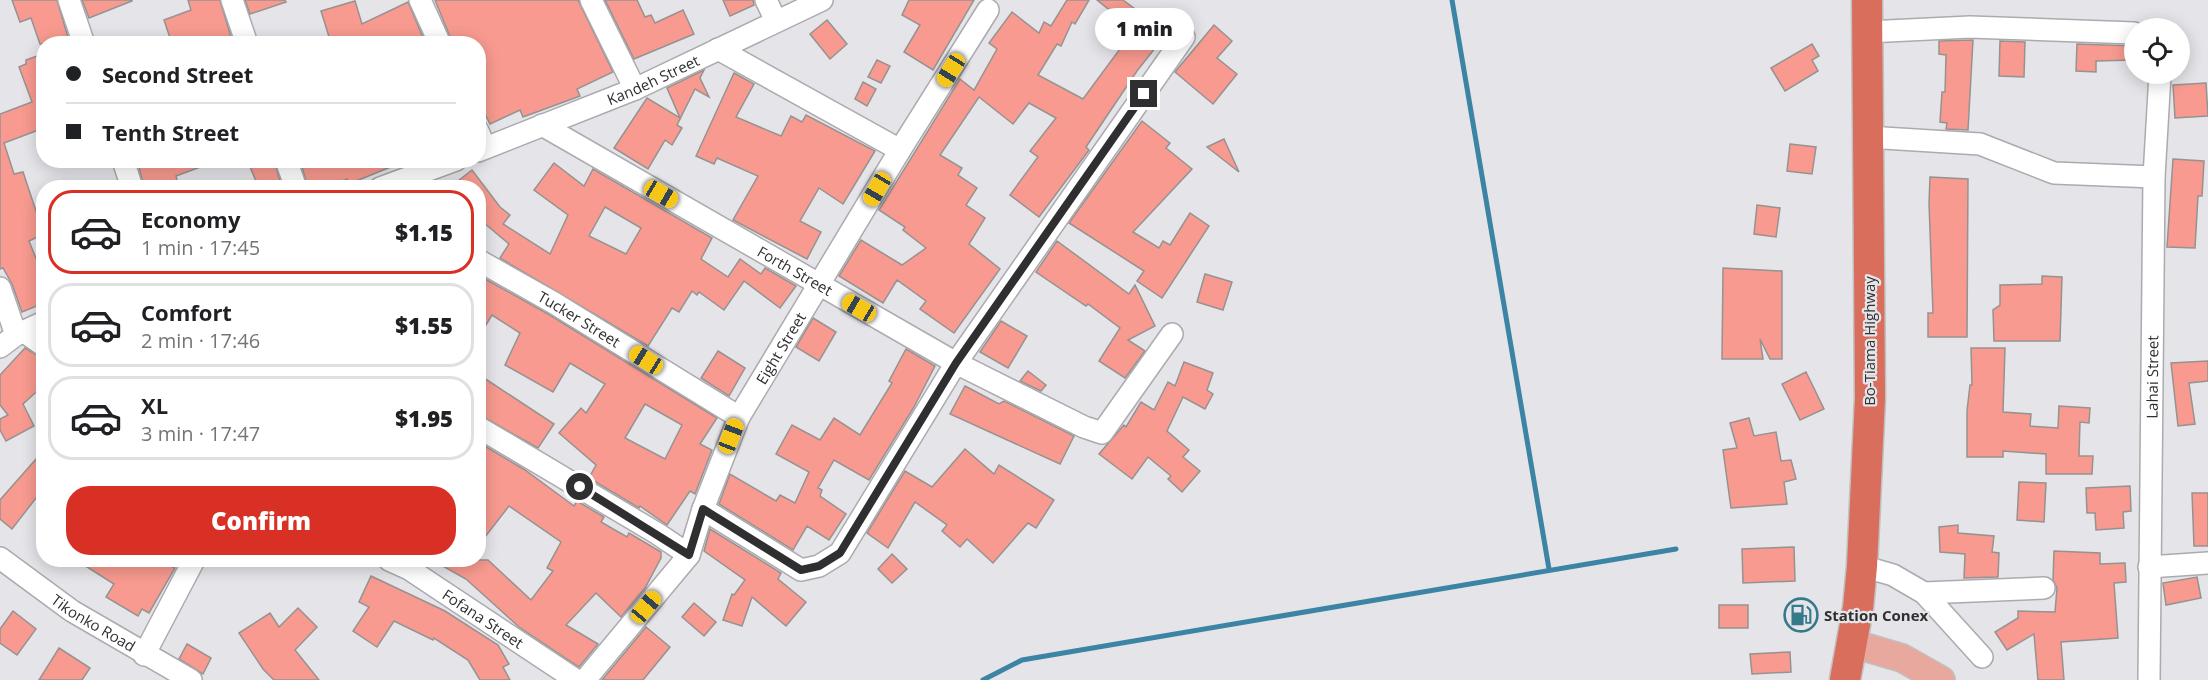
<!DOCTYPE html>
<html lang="en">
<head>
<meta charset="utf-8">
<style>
	body { margin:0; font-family:"Open Sans",sans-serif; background:#f6f6f6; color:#202124; height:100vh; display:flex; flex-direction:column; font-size:22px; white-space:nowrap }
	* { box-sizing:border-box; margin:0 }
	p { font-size:20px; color:#757577 }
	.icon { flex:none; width:33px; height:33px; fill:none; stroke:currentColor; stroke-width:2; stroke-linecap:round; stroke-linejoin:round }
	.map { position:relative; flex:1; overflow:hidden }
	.drawer { position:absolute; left:36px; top:180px; width:450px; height:387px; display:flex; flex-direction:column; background:#fff; border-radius:24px; box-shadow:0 3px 15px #0003 }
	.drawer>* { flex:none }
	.guide { position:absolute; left:36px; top:36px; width:450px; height:132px; border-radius:24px; box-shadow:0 3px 15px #0003; display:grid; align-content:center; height:132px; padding:0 30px; background:#fff }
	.controls { position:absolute; left:2124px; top:18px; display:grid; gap:12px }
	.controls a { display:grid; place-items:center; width:66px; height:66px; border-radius:50%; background:#fff; box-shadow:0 3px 15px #0003; font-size:30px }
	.end { position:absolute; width:27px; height:27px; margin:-14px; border:8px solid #2f2e30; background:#fff; box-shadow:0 0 0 3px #fff }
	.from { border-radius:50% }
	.bubble { position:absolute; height:42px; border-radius:21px; background:#fff; box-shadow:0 3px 15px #0003; font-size:20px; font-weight:800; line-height:42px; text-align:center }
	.car { position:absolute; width:18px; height:36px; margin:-18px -9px; border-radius:8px; box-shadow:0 0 4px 2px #0007; background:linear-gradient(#f5c518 24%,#345 0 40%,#f5c518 0 76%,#345 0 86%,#f5c518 0) }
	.guide b { display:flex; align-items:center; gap:21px; height:57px; font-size:22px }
	.guide b+b { border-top:2px solid #e0e0e0 }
	.guide i { width:15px; height:15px; background:#202124 }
	ul { padding:10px 0 0; list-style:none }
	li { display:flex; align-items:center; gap:18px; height:84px; margin:0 12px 9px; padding:0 18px; border:3px solid #e0e0e0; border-radius:24px }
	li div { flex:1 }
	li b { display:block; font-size:22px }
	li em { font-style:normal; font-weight:800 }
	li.selected { border-color:#d93025 }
	li>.icon { width:54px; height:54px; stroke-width:1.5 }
	.primary-button { display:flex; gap:12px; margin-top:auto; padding:12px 30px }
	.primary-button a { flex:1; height:69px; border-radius:24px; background:#d93025; color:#fff; font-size:24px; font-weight:800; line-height:69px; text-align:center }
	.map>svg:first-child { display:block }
</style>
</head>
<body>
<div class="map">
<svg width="2208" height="680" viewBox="0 0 2208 680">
	<rect width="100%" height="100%" fill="#e5e4e8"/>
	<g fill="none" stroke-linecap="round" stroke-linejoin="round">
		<g stroke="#3c84a4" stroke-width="5">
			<path d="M1452 0 1549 569"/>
			<path d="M983 680 1022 660 1676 549"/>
		</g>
	</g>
	<g fill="#f89a8f" stroke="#969291" stroke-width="1.5" fill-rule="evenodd">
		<path d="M12 0H57L70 44H40L31 18 20 22Z"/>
		<path d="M82 0H132V1L89 18Z"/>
		<path d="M188 0H220L233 44H172L164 20 191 10Z"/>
		<path d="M245 0H285L286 2 250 14Z"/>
		<path d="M435 0H578L613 72 577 89 580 96 523 117 520 110 490 124 478 100V44H453Z"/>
		<path d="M605 0H637L645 17 651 15 655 23 683 10 694 34 634 59Z"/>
		<path d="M723 0H753L754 5 730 16Z"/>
		<path d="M909 0H974L933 70 904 52 920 25 902 15Z"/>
		<path d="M1067 0H1089L1075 24 1072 22 1061 46 1057 44 1038 75 1083 99 1134 30 1097 0H1123L1167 33 1137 71 1086 147 1089 150 1039 217 1010 195 1038 157 1030 151 1056 118 1029 103 1013 124 979 97 940 155 962 168 958 175 977 188 966 205 985 218 969 244 1000 269 954 333 920 309 926 301 897 280 883 303 839 276 861 240 902 265 926 248 903 230 905 227 879 210 960 79 974 90 997 49 989 43 1012 12 1039 33 1044 22 1051 26Z"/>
		<path d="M355 1 362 24 408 2 424 40 417 44H340L337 37 330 40 321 11Z"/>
		<path d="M827 20 847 44 830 59 810 34Z"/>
		<path d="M1214 25 1232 41 1217 58 1237 74 1213 104 1175 72Z"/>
		<path d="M1973 40 1968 130 1946 129 1947 123 1940 122 1942 92H1945L1946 55 1939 54V41Z"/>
		<path d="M2000 41 2025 42 2024 77 1999 76Z"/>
		<path d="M1812 44 1819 56 1812 60 1818 71 1785 91 1771 68Z"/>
		<path d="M2077 44 2134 46V60L2096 61V72L2076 71Z"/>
		<path d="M40 55 44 64V128L4 143 14 174 23 172 37 214 44 211V234L29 241 44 278V303L22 312 12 284 3 268 0 269V114L32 102 19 67 26 64V60Z"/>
		<path d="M877 60 890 66 881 83 868 77Z"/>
		<path d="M704 70 700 78 709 97 695 89 677 125 682 128 672 145 665 140 648 169 614 148 647 98 680 118 667 88Z"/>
		<path d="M734 73 754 84 736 117 781 136 791 116 802 122 806 115 875 151 843 204 819 188 800 221 821 232 807 259 733 220 758 176 717 158 714 164 696 156Z"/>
		<path d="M863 82 876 89 867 106 855 99Z"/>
		<path d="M2206 83 2208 116 2175 118 2173 85Z"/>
		<path d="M1142 121 1170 143 1166 148 1192 169 1133 232 1159 248 1163 241 1170 245 1190 213 1209 226 1162 298 1137 281 1144 271 1069 223Z"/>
		<path d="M1224 139 1239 172 1207 147Z"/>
		<path d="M1790 144 1816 147 1812 174 1787 171Z"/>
		<path d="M2173 159 2204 161 2202 196H2198L2195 248 2167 247Z"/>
		<path d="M158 160H214V162L176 176 179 188H144L139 167Z"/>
		<path d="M247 160H274L282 188H259Z"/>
		<path d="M300 160H403V162L349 184 347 179 327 188H308Z"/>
		<path d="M554 163 584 186 593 169 712 238 701 259 728 277 740 259 761 274 765 268 796 286 780 308 744 281 724 310 699 292 697 295 692 291 679 312 672 308 648 346 500 258 509 244 478 218V188H449L472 170 500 207 510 215 503 224 550 254 568 215 534 190ZM605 207 641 228 626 254 589 236Z"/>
		<path d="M1930 177 1968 179 1967 337H1928V313H1933L1929 203Z"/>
		<path d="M1757 205 1780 208 1776 237 1754 234Z"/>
		<path d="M1057 241 1129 294 1135 285 1155 326 1128 340 1145 351 1125 378 1099 361 1120 328 1088 304 1086 306 1036 272Z"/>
		<path d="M1723 268 1782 271V359H1770L1760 339 1763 359H1722Z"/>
		<path d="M1205 274 1232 282 1223 310 1197 302Z"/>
		<path d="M478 275 548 314 717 418 700 444 712 450 695 494 690 491 667 525 640 506 639 508 589 478 596 465 559 433 581 408 586 413 605 384 570 363 553 392 505 365 520 333 492 315 478 338ZM645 404 682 425 665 459 625 438Z"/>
		<path d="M2042 276 2062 277 2060 341H1994L1993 310 2000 305V285L2042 284Z"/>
		<path d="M813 318 836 332 819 361 796 347Z"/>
		<path d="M1001 321 1027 336 1008 368 980 352Z"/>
		<path d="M25 348 44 359V385L23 404 34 426 6 441 0 430V419L8 415 0 405V375Z"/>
		<path d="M1971 348H2005L2003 412 2031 414 2030 426 2058 428 2059 406 2090 408 2089 423 2080 422 2079 456H2093L2092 474H2046V454L2003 451V457H1967V411L1970 385H1972Z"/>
		<path d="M906 349 935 366 914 407 869 480 834 460 818 488 822 490 820 496 846 514 829 540 807 526 793 550 719 504 730 474 776 501 780 495 795 503 809 472 776 454 792 425 820 440 834 418 860 435 892 383 889 381Z"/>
		<path d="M718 351 745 368 729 396 701 378Z"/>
		<path d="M2208 361V381L2189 383 2195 424 2178 426 2171 363Z"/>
		<path d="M1184 362 1213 373 1207 390 1213 394 1205 409 1183 397 1167 431 1189 450 1183 457 1200 471 1182 492 1168 479 1171 476 1148 457 1132 479 1099 454 1124 425 1126 427 1141 402 1154 410 1168 382 1175 386Z"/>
		<path d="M1028 371 1046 385 1041 391 1020 381Z"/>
		<path d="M1806 372 1824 409 1800 420 1782 384Z"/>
		<path d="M478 374 554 424 538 448 478 414Z"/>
		<path d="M965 386 999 404 1004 401 1074 436 1060 464 950 414Z"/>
		<path d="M1749 418 1754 436 1776 432 1781 461 1791 460 1796 479 1784 482 1787 504 1731 508 1723 450 1737 448 1730 423Z"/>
		<path d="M478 442 525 470 574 506 577 501 604 517 601 522 627 537 629 533 661 552V558L645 588 621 617 596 593 566 625 598 644 579 667 519 627 466 579 432 560H488L531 600 553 571 547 568 561 542 509 506 478 546Z"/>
		<path d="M965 449 994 474 999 465 1054 500 1036 528 1028 523 993 563 967 539 960 547 942 531 947 525 915 502 888 548 867 533 905 471 932 487Z"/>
		<path d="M44 450V504L36 498 12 529 0 519V500Z"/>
		<path d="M2019 482 2046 483 2044 522 2017 520Z"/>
		<path d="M2130 486 2131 511 2123 512 2124 528 2096 530 2095 513H2087L2086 488Z"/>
		<path d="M2192 493H2208V546H2194Z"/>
		<path d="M1958 525V533L1994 536 1992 552 1999 553 1998 577 1964 578 1965 554 1940 552 1939 527Z"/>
		<path d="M710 529 781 573 778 579 806 602 786 626 752 597 742 626 723 620 732 594 734 595 745 580 704 551Z"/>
		<path d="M1794 547 1795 581 1743 583 1742 549Z"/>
		<path d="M2054 551 2100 553V564L2125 563 2126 582 2114 583 2118 638 2061 642 2064 680H2038L2034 634 2007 650 1995 632 2018 618V611L2055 612 2057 588 2053 580Z"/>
		<path d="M892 554 907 569 892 583 878 569Z"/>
		<path d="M76 560H159L175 568 149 613 142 609 138 616 106 597 114 584Z"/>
		<path d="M371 576 445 611 498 645 509 664 503 667 510 680H480L468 660 434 638 433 640 394 621 377 647 353 631 369 607 359 602Z"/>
		<path d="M2197 577 2201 598 2166 605 2163 583Z"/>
		<path d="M694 603 716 622 704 636 682 617Z"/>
		<rect x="1719" y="605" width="29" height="23"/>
		<path d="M298 608 317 627 295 650 319 680H274L263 669 239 633 270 613 279 627Z"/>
		<path d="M13 611 36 629 17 655 0 643V629Z"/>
		<path d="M646 627 670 647 643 680H602Z"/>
		<path d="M187 644 211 658 203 674 179 659Z"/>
		<path d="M59 648 90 668 82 680H39Z"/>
		<path d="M1790 652 1791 672 1752 674 1750 654Z"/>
	</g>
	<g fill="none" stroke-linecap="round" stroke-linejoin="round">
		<defs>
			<g id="minor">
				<path d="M69 0 84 44"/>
				<path d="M232 0 247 44"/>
				<path d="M420 0 440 44"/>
				<path d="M591 0 635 89"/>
				<path d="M766 0 776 21"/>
				<path d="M1867 32 1970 27 2134 33"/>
				<path d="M718 49 900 150"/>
				<path id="s1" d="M542 125 956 363 1084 427 1102 433 1172 334"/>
				<path d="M478 131 485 148"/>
				<path d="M1867 137 1980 144 2054 173 2154 177"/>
				<path id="s2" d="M478 151 635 89 822 0"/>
				<path d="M123 160 132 188"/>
				<path d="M286 160 296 188"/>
				<path d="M380 188 456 160"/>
				<path id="s3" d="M478 260 554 303 739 417"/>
				<path d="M0 288 16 335"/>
				<path d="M23 331 44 346"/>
				<path d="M0 347 16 335 44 322"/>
				<path d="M478 427 658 534 689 555"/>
				<path d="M703 509 801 570 819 566 840 553 956 363 1184 37"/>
				<path id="s4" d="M0 558 72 611 191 680"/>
				<path id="s5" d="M389 560 409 569 576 680"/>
				<path d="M1862 566 1893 575 1924 593 1982 657"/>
				<path d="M2149 567 2208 563"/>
				<path d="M1924 593 2044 588"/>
				<path d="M144 655 194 560"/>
				<path id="s6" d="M585 680 689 555 703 509 739 417 900 150 988 10"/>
				<path id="s7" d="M2149 680 2154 177 2160 74"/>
			</g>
			<path id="major" d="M1851 643 1902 658 1941 680"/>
			<path id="highway" d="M1845 680 1858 608 1862 566 1870 398 1867 0"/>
		</defs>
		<use href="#minor" stroke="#acaaae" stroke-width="24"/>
		<use href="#major" stroke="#c1c0c1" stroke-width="30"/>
		<use href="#highway" stroke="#c1c0c1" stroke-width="33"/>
		<use href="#minor" stroke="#fff" stroke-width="21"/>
		<use href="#major" stroke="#e8a89d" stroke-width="27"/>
		<use href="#highway" stroke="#d96e5c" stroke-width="30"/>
	</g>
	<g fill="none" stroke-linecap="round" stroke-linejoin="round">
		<path stroke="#2f2e30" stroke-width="8" d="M580 487 689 555 703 509 801 570 819 566 840 553 956 363 1144 94"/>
	</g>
	<defs>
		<symbol id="fuel-ring" viewBox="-11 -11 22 22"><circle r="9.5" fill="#e5e4e8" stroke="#36798a" stroke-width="1.5"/><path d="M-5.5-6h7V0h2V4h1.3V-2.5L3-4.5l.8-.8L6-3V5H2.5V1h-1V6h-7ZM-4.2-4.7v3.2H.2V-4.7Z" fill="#36798a"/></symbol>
	</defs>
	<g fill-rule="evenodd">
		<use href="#fuel-ring" x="1782" y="596" width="38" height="38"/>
	</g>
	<g text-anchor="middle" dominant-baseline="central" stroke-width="4.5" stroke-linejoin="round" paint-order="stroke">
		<g font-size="15" fill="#2f2e30" stroke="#e5e4e8">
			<text stroke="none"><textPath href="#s2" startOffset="189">Kandeh Street</textPath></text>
			<text stroke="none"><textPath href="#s1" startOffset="292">Forth Street</textPath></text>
			<text stroke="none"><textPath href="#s3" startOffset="117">Tucker Street</textPath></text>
			<text transform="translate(1869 341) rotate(-90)">Bo-Tiama Highway</text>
			<text stroke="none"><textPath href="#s6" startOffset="390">Eight Street</textPath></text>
			<text stroke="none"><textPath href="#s7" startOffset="303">Lahai Street</textPath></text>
			<text stroke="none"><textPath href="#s5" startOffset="111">Fofana Street</textPath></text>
			<text stroke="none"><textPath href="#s4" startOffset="114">Tikonko Road</textPath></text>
		</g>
		<g font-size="15" font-weight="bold" fill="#2f2e30" stroke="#e5e4e8" text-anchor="start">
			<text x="1824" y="615">Station Conex</text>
		</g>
	</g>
</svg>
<div class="controls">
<a><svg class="icon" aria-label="locate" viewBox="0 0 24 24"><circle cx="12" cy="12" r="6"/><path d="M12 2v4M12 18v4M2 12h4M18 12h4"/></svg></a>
</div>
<i class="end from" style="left:580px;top:487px"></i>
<i class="end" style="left:1144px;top:94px"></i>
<div class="bubble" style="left:1095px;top:8px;width:99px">1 min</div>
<i class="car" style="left:951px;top:70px;rotate:212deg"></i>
<i class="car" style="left:877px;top:189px;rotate:210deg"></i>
<i class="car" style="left:661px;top:194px;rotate:120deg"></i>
<i class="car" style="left:859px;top:308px;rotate:300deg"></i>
<i class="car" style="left:646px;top:360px;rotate:302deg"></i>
<i class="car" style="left:731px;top:436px;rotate:21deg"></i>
<i class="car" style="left:646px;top:607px;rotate:40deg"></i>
<div class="guide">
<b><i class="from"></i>Second Street</b>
<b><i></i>Tenth Street</b>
</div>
<section class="drawer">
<ul>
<li class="selected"><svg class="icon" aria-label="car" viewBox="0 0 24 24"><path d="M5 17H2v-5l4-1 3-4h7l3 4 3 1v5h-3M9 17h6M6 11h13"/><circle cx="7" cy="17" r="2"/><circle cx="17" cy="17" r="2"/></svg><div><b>Economy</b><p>1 min · 17:45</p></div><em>$1.15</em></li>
<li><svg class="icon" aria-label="car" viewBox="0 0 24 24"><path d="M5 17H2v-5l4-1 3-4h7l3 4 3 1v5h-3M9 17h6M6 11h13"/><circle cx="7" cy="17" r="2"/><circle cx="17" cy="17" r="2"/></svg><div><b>Comfort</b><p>2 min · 17:46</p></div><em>$1.55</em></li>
<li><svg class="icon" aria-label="car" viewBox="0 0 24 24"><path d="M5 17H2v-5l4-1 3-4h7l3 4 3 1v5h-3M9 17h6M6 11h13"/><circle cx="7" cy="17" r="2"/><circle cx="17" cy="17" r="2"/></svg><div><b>XL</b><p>3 min · 17:47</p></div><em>$1.95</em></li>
</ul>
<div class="primary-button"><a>Confirm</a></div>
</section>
</div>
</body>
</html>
